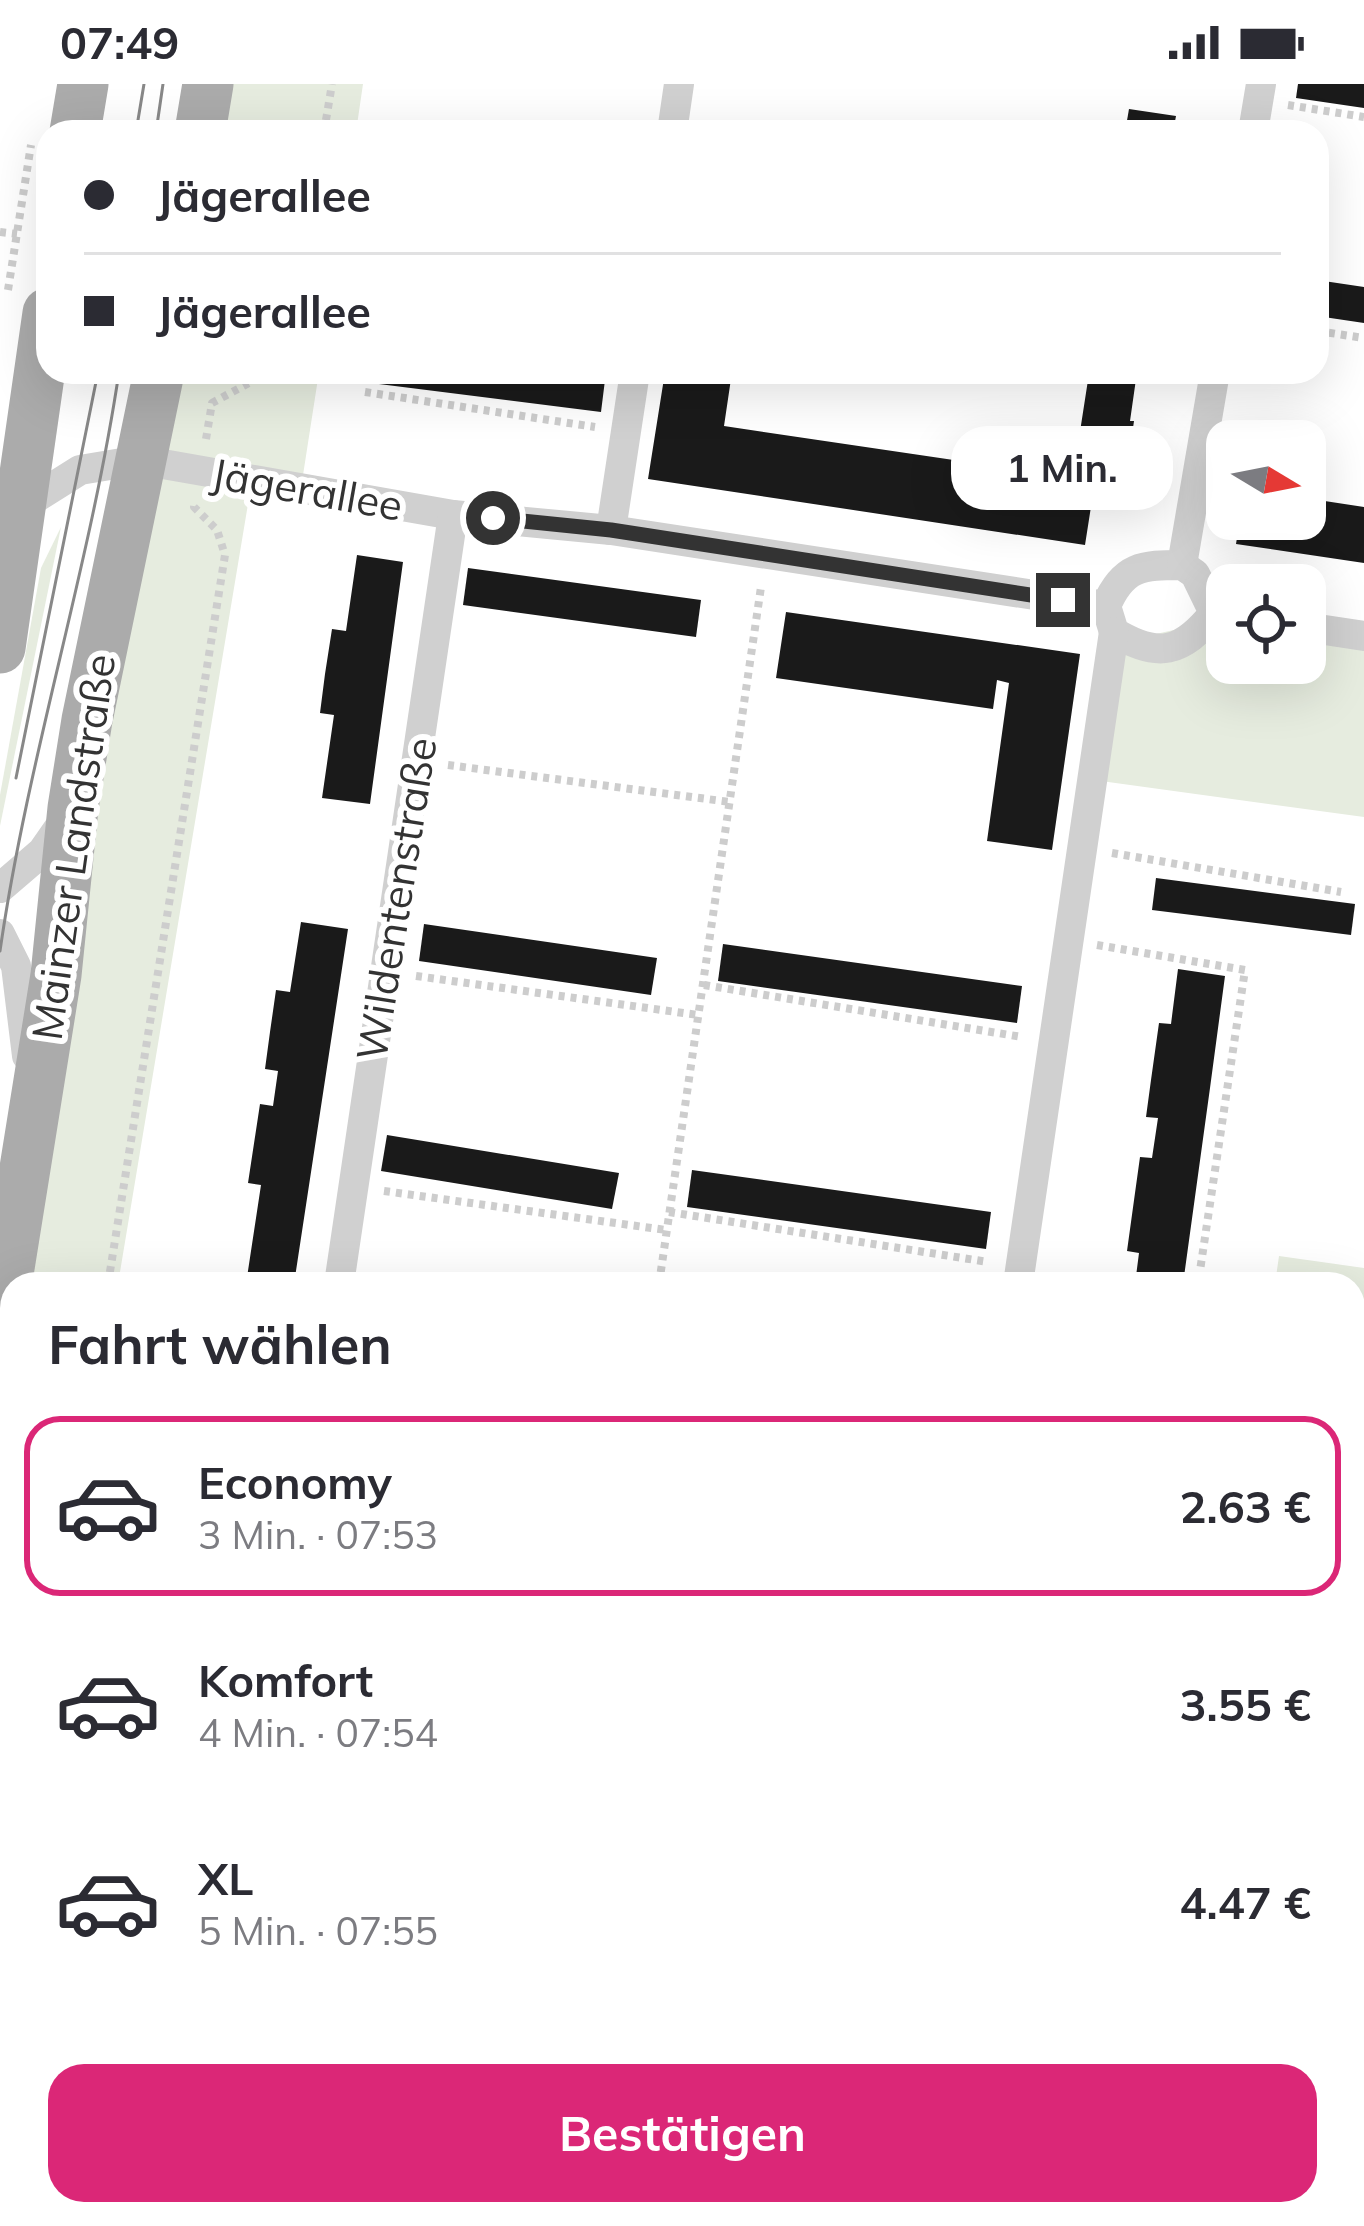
<!DOCTYPE html>
<html lang="de">
<head>
<meta charset="utf-8">
<style>
	body { margin:0; font-family:Mulish,sans-serif; background:#f2f2f3; color:#2b2b33; height:100vh; display:flex; flex-direction:column; font-size:45px; white-space:nowrap }
	* { box-sizing:border-box; margin:0 }
	p { font-size:39px; color:#7c7c81 }
	.icon { flex:none; width:66px; height:66px; fill:none; stroke:currentColor; stroke-width:2; stroke-linecap:round; stroke-linejoin:round }
	.map { position:relative; flex:1; overflow:hidden }
	.drawer { position:absolute; left:0px; top:1188px; width:1365px; height:954px; display:flex; flex-direction:column; background:#fff; border-radius:36px 36px 0 0; box-shadow:0 12px 48px #0002 }
	.drawer>* { flex:none }
	.banner { position:absolute; left:36px; top:36px; width:1293px; height:264px; border-radius:36px; box-shadow:0 12px 48px #0002; display:grid; align-content:center; height:264px; padding:0 48px; background:#fff }
	.needle { width:78px; rotate:100deg }
	.controls { position:absolute; left:1206px; top:336px; display:grid; gap:24px }
	.controls a { display:grid; place-items:center; width:120px; height:120px; border-radius:24px; background:#fff; box-shadow:0 12px 48px #0002; font-size:60px }
	.end { position:absolute; width:54px; height:54px; margin:-27px; border:15px solid #333; background:#fff; box-shadow:0 0 0 6px #fff }
	.from { border-radius:50% }
	.bubble { position:absolute; height:84px; border-radius:36px; background:#fff; box-shadow:0 12px 48px #0002; font-size:39px; font-weight:700; line-height:84px; text-align:center }
	.banner b { display:flex; align-items:center; gap:42px; height:114px; font-size:45px }
	.banner b+b { border-top:3px solid #e1e1e2 }
	.banner i { width:30px; height:30px; background:#2b2b33 }
	ul { padding:0; list-style:none }
	li { display:flex; align-items:center; gap:36px; height:180px; margin:0 24px 18px; padding:0 24px; border:6px solid transparent; border-radius:36px }
	li div { flex:1 }
	li b { display:block; font-size:45px }
	li em { font-style:normal; font-weight:700 }
	li.active { border-color:#db2777 }
	li>.icon { width:108px; height:108px; stroke-width:1.5 }
	h2 { padding:0 48px; font-size:54px; line-height:144px }
	.cta { display:flex; gap:24px; margin-top:auto; padding:24px 48px }
	.cta a { flex:1; height:138px; border-radius:36px; background:#db2777; color:#fff; font-size:48px; font-weight:700; line-height:138px; text-align:center }
	.status { display:flex; justify-content:space-between; align-items:center; height:84px; padding:0 60px; background:#fff; direction:ltr }
	.status svg { height:33px; fill:currentColor }
	.map>svg:first-child { display:block }
</style>
</head>
<body>
<div class="status"><b>07:49</b><svg viewBox="0 0 49 12"><path d="M0 12V9h3v3zM5 12V6h3v6zM10 12V3h3v9zM15 12V0h3v12zM26 1h20v11H26zM47 4h2v5h-2z"/></svg></div>
<div class="map">
<svg width="1364" height="2142" viewBox="0 0 1364 2142">
	<rect width="100%" height="100%" fill="#fff"/>
	<g fill="#e6ecdf">
		<path d="M208 0H363L356 48H200Z"/>
		<path d="M159 288H319L301 404 252 396 118 1200H12V2130H878L876 2142H0V1244Z"/>
		<path d="M61 443 0 742V711L41 484Z"/>
		<path d="M1214 537 1227 539V579H1305V551L1364 560V733L1101 697 1120 558Z"/>
		<path d="M1279 1172 1364 1184V1423L1353 1495V1200H1275Z"/>
	</g>
	<g fill="#1a1a1a">
		<path d="M1298 0H1364V24L1296 14Z"/>
		<path d="M1129 25 1176 32 1173 48H1125Z"/>
		<path d="M1317 196 1364 203V239L1317 232Z"/>
		<path d="M372 288H606L601 328 371 299Z"/>
		<path d="M665 288H732L724 342 1095 397 1085 461 648 395Z"/>
		<path d="M1074 288H1137L1130 337H1134L1132 351H1127L1124 374 1077 367 1088 296 1073 294Z"/>
		<path d="M1305 414 1364 423V479L1236 460 1240 435H1305Z"/>
		<path d="M357 471 403 478 370 720 322 714 334 631 320 629 325 590 332 545 346 547Z"/>
		<path d="M468 484 701 516 696 553 463 521Z"/>
		<path d="M786 528 1080 570 1052 766 987 757 1009 599 997 596 993 625 776 594Z"/>
		<path d="M1156 794 1355 820 1351 851 1152 826Z"/>
		<path d="M301 838 348 845 294 1200H246L261 1101 248 1099 260 1020 273 1022 278 987 265 985 270 948 276 906 290 908Z"/>
		<path d="M424 840 657 874 651 911 419 877Z"/>
		<path d="M723 860 1022 902 1017 939 718 897Z"/>
		<path d="M1178 885 1225 892 1210 1004 1183 1200H1135L1139 1169 1127 1167 1135 1109 1140 1073 1152 1074 1158 1034 1146 1033 1151 996 1159 939 1171 940Z"/>
		<path d="M387 1051 619 1089 612 1125 381 1087Z"/>
		<path d="M692 1086 991 1128 986 1165 687 1123Z"/>
		<path d="M1358 1601 1364 1602V1661L1353 1659Z"/>
		<path d="M1353 1689 1364 1690V1725L1353 1723Z"/>
		<path d="M1353 1775 1364 1776V1811L1353 1810Z"/>
		<path d="M1353 1903 1364 1905V1976L1353 1974Z"/>
		<path d="M1353 2046 1364 2048V2142H1330L1331 2130H1353Z"/>
		<path d="M912 2130H931L929 2142H910Z"/>
		<path d="M1094 2130H1153L1143 2142H1103Z"/>
	</g>
	<g fill="none" stroke-linecap="round" stroke-linejoin="round">
		<g stroke="#cdcdcd" stroke-width="8" stroke-dasharray="6 6" stroke-linecap="butt">
			<path d="M1288 21 1364 33"/>
			<path d="M324 48 332 0"/>
			<path d="M0 148 17 150"/>
			<path d="M8 206 31 61"/>
			<path d="M1317 247 1364 254"/>
			<path d="M365 308 595 343"/>
			<path d="M206 355 212 319 269 288"/>
			<path d="M448 681 730 718"/>
			<path d="M1112 769 1341 808"/>
			<path d="M1097 861 1245 886 1198 1200"/>
			<path d="M416 892 698 931"/>
			<path d="M704 901 1022 953"/>
			<path d="M384 1107 666 1146"/>
			<path d="M669 1128 988 1178"/>
			<path d="M108 1200 225 471 217 446 194 423 195 417"/>
			<path d="M659 1200 761 503"/>
			<path d="M0 1949 12 1871"/>
			<path d="M283 2142 285 2130"/>
		</g>
		<g stroke="#d0d0d0" stroke-width="30">
			<path d="M672 48 679 0"/>
			<path d="M1253 48 1261 0"/>
			<path d="M18 425 80 386 140 376 453 431 611 446 1106 522"/>
			<path d="M611 446 635 288"/>
			<path d="M1182 481 1195 490 1214 529C1182 569 1158 575 1114 548L1106 522C1123 482 1142 481 1182 481Z"/>
			<path d="M1182 481 1215 288"/>
			<path d="M1305 543 1364 552"/>
			<path d="M0 804 42 768 65 735"/>
			<path d="M0 850 16 882 27 972"/>
			<path d="M339 1200 453 431"/>
			<path d="M1018 1200 1114 548"/>
			<path d="M877 2142 879 2130"/>
		</g>
		<g stroke="#ababab" stroke-width="51">
			<path d="M75 48 83 0"/>
			<path d="M200 48 208 0"/>
			<path d="M0 564 48 229"/>
			<path d="M0 1240 56 891 73 724 87 636 159 288"/>
		</g>
		<g stroke="#888" stroke-width="3">
			<path d="M136 48 144 0"/>
			<path d="M156 48 163 0"/>
			<path d="M16 694 98 288"/>
			<path d="M0 867C28 672 90 483 119 288"/>
		</g>
	</g>
	<g fill="none" stroke-linecap="round" stroke-linejoin="round">
		<path stroke="#333" stroke-width="15" d="M493 434 611 446 1063 516"/>
	</g>
	<g text-anchor="middle" dominant-baseline="central" stroke-width="12" stroke-linejoin="round" paint-order="stroke">
		<g font-size="42" fill="#333" stroke="#fff">
			<text transform="translate(307 405) rotate(10)">Jägerallee</text>
			<text transform="translate(73 763) rotate(-82)">Mainzer Landstraße</text>
			<text transform="translate(396 815) rotate(-81)">Wildentenstraße</text>
		</g>
	</g>
</svg>
<div class="controls">
<a><svg class="needle" viewBox="-14 -14 28 28"><path d="M0-13l5 13h-10z" fill="#e53935"/><path d="M0 13l5-13h-10z" fill="#7c7c81"/></svg></a>
<a><svg class="icon" aria-label="locate" viewBox="0 0 24 24"><circle cx="12" cy="12" r="6"/><path d="M12 2v4M12 18v4M2 12h4M18 12h4"/></svg></a>
</div>
<i class="end from" style="left:493px;top:434px"></i>
<i class="end" style="left:1063px;top:516px"></i>
<div class="bubble" style="left:951px;top:342px;width:222px">1 Min.</div>
<div class="banner">
<b><i class="from"></i>Jägerallee</b>
<b><i></i>Jägerallee</b>
</div>
<section class="drawer">
<h2>Fahrt wählen</h2>
<ul>
<li class="active"><svg class="icon" aria-label="car" viewBox="0 0 24 24"><path d="M5 17H2v-5l4-1 3-4h7l3 4 3 1v5h-3M9 17h6M6 11h13"/><circle cx="7" cy="17" r="2"/><circle cx="17" cy="17" r="2"/></svg><div><b>Economy</b><p>3 Min. · 07:53</p></div><em>2.63 €</em></li>
<li><svg class="icon" aria-label="car" viewBox="0 0 24 24"><path d="M5 17H2v-5l4-1 3-4h7l3 4 3 1v5h-3M9 17h6M6 11h13"/><circle cx="7" cy="17" r="2"/><circle cx="17" cy="17" r="2"/></svg><div><b>Komfort</b><p>4 Min. · 07:54</p></div><em>3.55 €</em></li>
<li><svg class="icon" aria-label="car" viewBox="0 0 24 24"><path d="M5 17H2v-5l4-1 3-4h7l3 4 3 1v5h-3M9 17h6M6 11h13"/><circle cx="7" cy="17" r="2"/><circle cx="17" cy="17" r="2"/></svg><div><b>XL</b><p>5 Min. · 07:55</p></div><em>4.47 €</em></li>
</ul>
<div class="cta"><a>Bestätigen</a></div>
</section>
</div>
</body>
</html>
